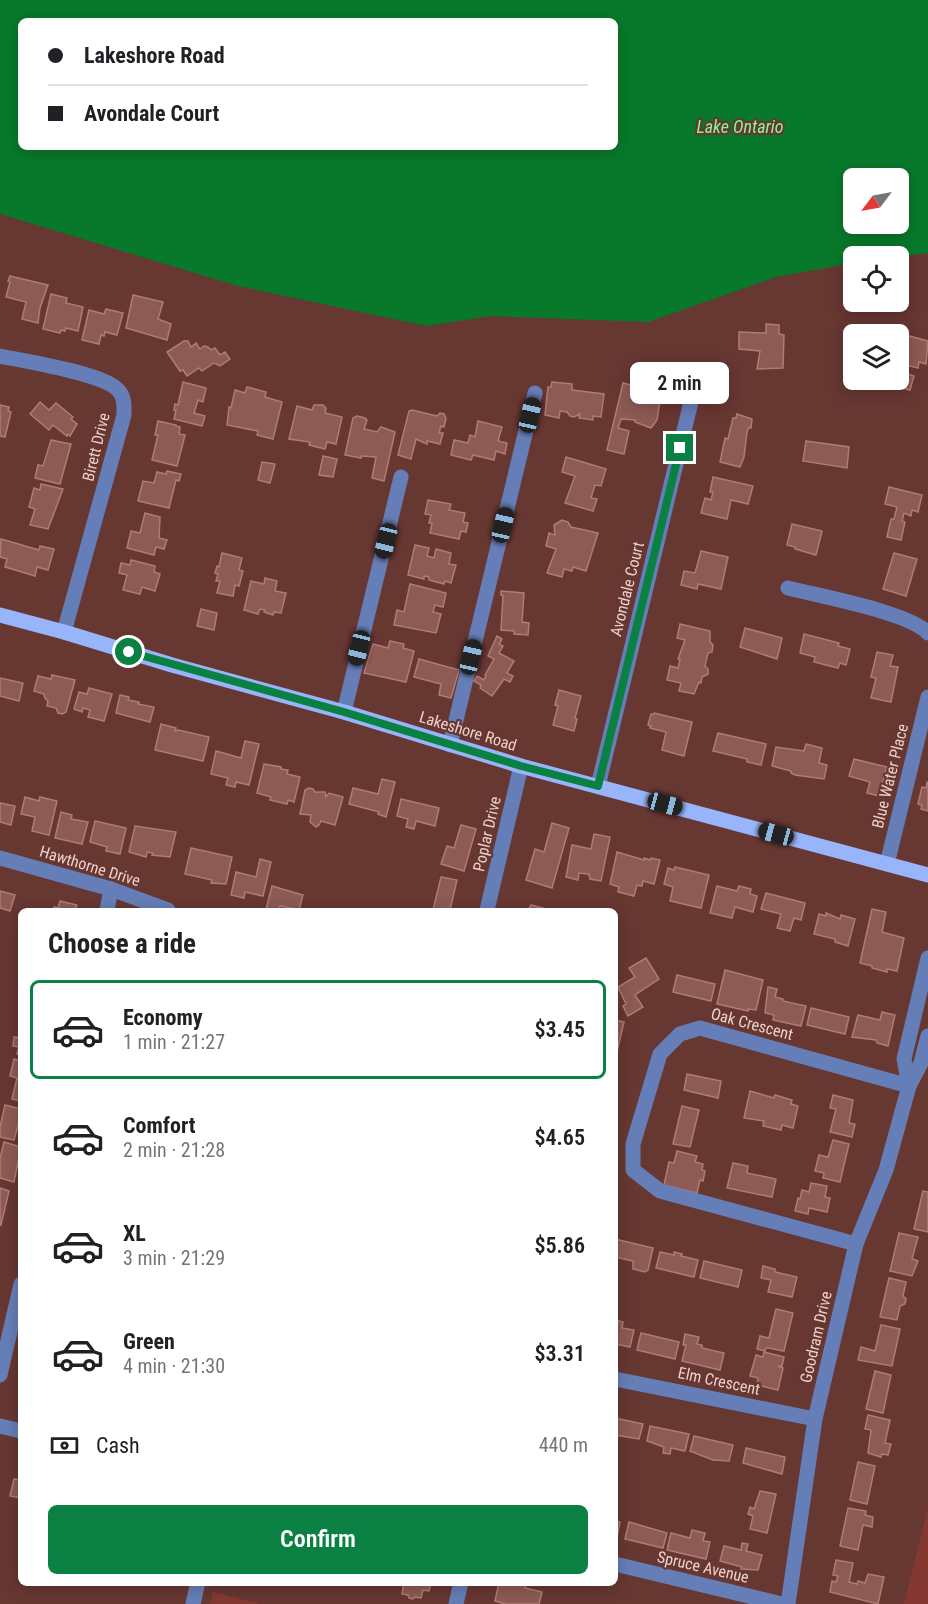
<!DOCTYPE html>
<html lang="en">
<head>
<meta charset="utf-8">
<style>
	body { margin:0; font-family:"Roboto Condensed",sans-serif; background:#f6f6f6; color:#202124; height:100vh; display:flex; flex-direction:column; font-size:22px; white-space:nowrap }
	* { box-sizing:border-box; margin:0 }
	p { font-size:20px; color:#757577 }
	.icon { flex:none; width:33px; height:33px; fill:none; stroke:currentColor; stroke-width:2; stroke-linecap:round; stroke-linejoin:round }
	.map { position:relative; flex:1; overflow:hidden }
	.side { position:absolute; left:18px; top:908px; width:600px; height:678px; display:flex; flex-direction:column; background:#fff; border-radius:9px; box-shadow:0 3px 15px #0003 }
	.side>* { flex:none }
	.guide { position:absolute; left:18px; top:18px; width:600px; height:132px; border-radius:9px; box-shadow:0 3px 15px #0003; display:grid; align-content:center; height:132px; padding:0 30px; background:#fff }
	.needle { width:39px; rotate:238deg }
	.fabs { position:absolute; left:843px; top:168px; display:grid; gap:12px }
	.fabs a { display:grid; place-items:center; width:66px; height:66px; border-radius:9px; background:#fff; box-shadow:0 3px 15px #0003; font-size:30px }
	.end { position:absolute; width:27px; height:27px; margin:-14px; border:8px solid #0b8043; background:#fff; box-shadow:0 0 0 3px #fff }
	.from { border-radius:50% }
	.bubble { position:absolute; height:42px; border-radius:9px; background:#fff; box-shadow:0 3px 15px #0003; font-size:20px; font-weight:600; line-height:42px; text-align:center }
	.car { position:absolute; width:18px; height:36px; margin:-18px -9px; border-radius:8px; box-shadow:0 0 4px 2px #0007; background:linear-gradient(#222 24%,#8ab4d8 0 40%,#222 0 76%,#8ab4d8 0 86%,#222 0) }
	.guide b { display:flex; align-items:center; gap:21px; height:57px; font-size:22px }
	.guide b+b { border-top:2px solid #e0e0e0 }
	.guide i { width:15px; height:15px; background:#202124 }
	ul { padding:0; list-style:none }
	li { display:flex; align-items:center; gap:18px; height:99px; margin:0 12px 9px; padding:0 18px; border:3px solid transparent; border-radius:9px }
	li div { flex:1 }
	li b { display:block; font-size:22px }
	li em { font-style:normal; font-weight:600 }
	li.active { border-color:#0b8043 }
	li>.icon { width:54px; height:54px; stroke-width:1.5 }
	h2 { padding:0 30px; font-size:27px; line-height:72px }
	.pay { display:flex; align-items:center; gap:15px; height:66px; padding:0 30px; font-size:22px }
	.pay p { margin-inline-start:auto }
	.primary-button { display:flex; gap:12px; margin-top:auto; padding:12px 30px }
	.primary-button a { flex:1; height:69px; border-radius:9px; background:#0b8043; color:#fff; font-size:24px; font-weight:600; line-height:69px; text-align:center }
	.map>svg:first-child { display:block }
</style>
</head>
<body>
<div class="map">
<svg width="928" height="1604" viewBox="0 0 928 1604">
	<rect width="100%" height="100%" fill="#673732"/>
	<g fill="#853832">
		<path d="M928 1508V1604H904Z"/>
		<path d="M213 1592 261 1604H210Z"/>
	</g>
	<path fill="#08792b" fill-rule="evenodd" d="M0 0H928V253L899 257 854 256 853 263 776 277 648 322 490 316 427 326 238 286 0 214ZM21 21H615V147H21ZM854 178H898V224H854Z"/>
	<g fill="#8d5a54" stroke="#b17b74" stroke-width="1.5">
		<path d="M10 276 48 285 40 308 38 323 22 319 26 302 6 297 10 282 8 281Z"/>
		<path d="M51 294 67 298 66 303 83 307 78 331 66 328 65 331 61 330 60 333 43 329Z"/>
		<path d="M133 295 163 302 158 319 171 324 167 340 126 328Z"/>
		<path d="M106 309 123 313 117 335 105 332 104 336 101 335 99 344 82 340 89 310 104 314Z"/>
		<path d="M766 324 779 325V334L784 335 783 368 757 369 760 351 739 349V332L766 333Z"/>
		<path d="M902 334 928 341 926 364 919 362 918 368 906 365 905 368 908 370 904 373 914 376 910 390 891 385 892 382 890 381V380H898V338L901 337Z"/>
		<path d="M184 341H188L191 347 196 343 200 349 204 346 208 347 211 350 215 348 220 355 225 352 230 359 220 366 214 363 202 371 199 368 187 376 183 370 180 371 167 352Z"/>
		<path d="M183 382 206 388 203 402 198 400 194 413 205 416 202 426 174 419 176 410H174L175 404 178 405Z"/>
		<path d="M552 382 572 384V390L604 394 601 417 593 416V420L579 418 580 414 574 417 570 416 567 412 560 411 559 418 545 415 548 387H551Z"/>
		<path d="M623 383 643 388 642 392 651 394 652 391 661 394 657 420 651 428 635 422V420L621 419 618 428 629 431 624 454 607 450Z"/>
		<path d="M247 387 266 392 265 397 282 402 273 439 257 435 258 431 227 425 229 407 231 408 235 390 245 393Z"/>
		<path d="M40 402 49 410 56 403 73 417 71 419 77 424 70 436 68 434 67 436 53 425 49 430 30 414Z"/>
		<path d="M0 405 9 407 8 411 11 412 5 437 0 436Z"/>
		<path d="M314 405H323L326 408 325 413 342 417 336 444 327 442 325 449 309 445 310 442 289 439 297 406 312 410Z"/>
		<path d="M412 410 437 416 440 413 444 414 446 418 444 427 441 426 439 433H443L440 444 427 441V444L416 439 411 459 398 455 409 411Z"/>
		<path d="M737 414 752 419 751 428 749 427 747 432 744 457 740 467 720 462 725 438 728 439 733 418H736Z"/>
		<path d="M357 416 365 418 367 420 364 429 377 432 381 427 395 432 384 481 372 478 376 457 361 456V458L345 455 353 418Z"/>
		<path d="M158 421 176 425V426L180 427 179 434 185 435 177 466 152 460 158 435H155Z"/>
		<path d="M478 421 502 427 498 441 507 443 505 454 496 451 494 460 473 455 471 460 451 455 454 440 468 443 470 435 475 437Z"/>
		<path d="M51 440 71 444 60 484 35 478 38 465 43 466Z"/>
		<path d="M806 441 849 447 847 468 803 461Z"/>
		<path d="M323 456 337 459 333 477 319 475Z"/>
		<path d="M566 457 606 469 601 486 595 485 591 498 597 499 593 511 565 503 575 476 562 472Z"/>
		<path d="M262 462 275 464 270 483 258 480Z"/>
		<path d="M167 471 181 474 179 481 176 480 169 508 138 501 143 481 154 483 157 472 166 474Z"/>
		<path d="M713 477 753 486 748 504 731 500 727 519 701 513 705 498 711 500 713 492H710Z"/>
		<path d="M41 484 63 489 48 529 30 525 35 509 29 507 34 488 40 490Z"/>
		<path d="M889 487 922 495 918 512 912 510 911 516 904 513 902 521 905 522 901 540 887 537 891 519H894L897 507 885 504Z"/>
		<path d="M428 500 451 504 449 510 465 513 463 522 468 523 466 532 461 531 459 539 430 533 432 523H429L431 515 425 514Z"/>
		<path d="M145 513 160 517 159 538 167 540 164 549 156 547 154 555 127 548 131 531 140 533Z"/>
		<path d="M562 520 568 522 571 527 598 533 586 571 573 567 572 571 564 569 562 577 547 573 556 549 546 546 549 533 555 535 554 525Z"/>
		<path d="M792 524 822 531 816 555 795 549V547L787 545Z"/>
		<path d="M1 539 39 550 40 546 54 549 48 570 37 567 35 576 5 567 7 559 0 557Z"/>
		<path d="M415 545 429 548 427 556 434 558 436 549 451 553 449 564 456 565 451 583 445 581 444 584 429 580V577L424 576V579L408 575Z"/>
		<path d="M701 551 728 557 721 589 698 584 697 589 681 585 684 571 695 573Z"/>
		<path d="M222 553 242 558 239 570 243 571 239 586 235 585 233 596 217 593 220 581H216L218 574 215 573 217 566 219 567Z"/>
		<path d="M894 553 917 559 906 596 883 589Z"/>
		<path d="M131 560 155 566 154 572 160 574 155 591 142 587 140 594 123 590 127 575 119 573 121 563 130 565Z"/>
		<path d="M265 578 277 581 275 591 286 593 281 613 274 612 273 615 264 612 265 610 260 609 258 614 244 610 251 581 264 584Z"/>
		<path d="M410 584 446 593 443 607 435 605 433 612 441 614 436 633 394 625 397 610 404 612Z"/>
		<path d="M501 591 524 593 522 622 529 623 528 635 514 634V631L501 630 503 596 501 595Z"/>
		<path d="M201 609 217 613 214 630 197 626Z"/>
		<path d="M680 624 710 631V642L713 645 712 652 708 653 705 666 708 669V674L702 677 701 683 699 682 694 694 679 691 681 683 667 680 670 666 678 668 680 660 678 659 685 640 677 638Z"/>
		<path d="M745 628 782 638 777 659 740 647Z"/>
		<path d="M804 634 839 643 838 646 850 649 846 665 840 663 838 668 814 662 815 657 800 653Z"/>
		<path d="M497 636 502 639 499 644 503 646 499 653 514 661 507 673 513 676 510 682 504 679 492 696 480 688 481 685 474 681 477 676 484 680 486 676 485 675 494 659 488 656Z"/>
		<path d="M390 641 404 644 403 648 414 651 406 682 364 673 373 644 388 648Z"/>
		<path d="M877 652 893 655 890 666 898 667 891 702 871 698 876 678 871 677Z"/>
		<path d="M419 659 459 670 451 698 439 695 441 684 414 677Z"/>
		<path d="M52 675 75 680 66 712 62 714 58 713 56 708 47 706 48 701 45 698 44 694 34 691 38 676 51 679Z"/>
		<path d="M0 678 23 683 19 701 0 696Z"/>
		<path d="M89 688 112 694 104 721 88 717 90 710 83 708 82 712 74 709 79 692 87 694Z"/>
		<path d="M559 690 581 696 575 718 577 719 574 731 553 725 558 706 555 705Z"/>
		<path d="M120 695 129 697 128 700 139 702 138 704 154 707 150 722 116 713Z"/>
		<path d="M654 713 692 722 684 756 662 750 666 732 650 728 651 726 648 725 651 714 653 715Z"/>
		<path d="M161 724 176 728 175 731 178 730 209 737 203 761 155 750Z"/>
		<path d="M718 733 766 744 761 765 747 762V759L713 751Z"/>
		<path d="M245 741 259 744 249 785 236 782 235 787 226 785 228 778 211 774 216 751 241 758Z"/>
		<path d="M806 744 822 748 819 763 827 765 824 779 795 775 791 773V771L772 766 776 747 804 751Z"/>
		<path d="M854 759 887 767 879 796 867 793 870 782 849 776Z"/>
		<path d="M264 764 281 767V769L288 770 287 774 300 777 294 802 288 800 287 804 270 800 271 797 257 793Z"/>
		<path d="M382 779 395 782 386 817 378 814 379 812 349 804 353 788 378 794Z"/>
		<path d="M927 782 928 783V811L921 809 922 805 918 804 922 787 926 788Z"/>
		<path d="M309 788 313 789 315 792H325L326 797 329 793 343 797 335 825 321 821 319 825 316 827 310 822 311 815 300 814 305 790Z"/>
		<path d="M25 797 39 801 40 797 57 801 49 835 32 831 35 817 21 814Z"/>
		<path d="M401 799 439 808 435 826 416 821 414 829 406 827 408 819 397 816Z"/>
		<path d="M0 803 15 806 11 825 0 822Z"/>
		<path d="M61 812 72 815 71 819 88 822 82 844 55 838Z"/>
		<path d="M95 821 126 828 120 854 106 851 107 847 90 842Z"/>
		<path d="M552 823 569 828 552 888 526 880 535 849 544 852Z"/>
		<path d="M461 825 476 829 464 871 441 864 447 846 454 848Z"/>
		<path d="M135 826 176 832 170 857 152 855 153 853 147 852 146 857 129 852Z"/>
		<path d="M594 834 610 837 601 881 590 879 589 874 579 873 578 880 566 877 572 845 591 849Z"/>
		<path d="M191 848 232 857 226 884 211 883 212 880 185 874Z"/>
		<path d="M617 852 644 860V858L650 860 651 858 660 860 654 884 643 881 642 886 637 885 634 896 618 892 619 887 610 884Z"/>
		<path d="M260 859 271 862 263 896 245 892 244 898 231 895 236 872 256 877Z"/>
		<path d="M675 867 709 875 701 908 670 901 673 887 664 884 668 868 674 870Z"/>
		<path d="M441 877 457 880 450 910H433Z"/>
		<path d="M272 886 303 895 299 910 280 906 279 910 266 909Z"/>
		<path d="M717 886 737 891 739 886 751 889 750 894 757 896 753 912 735 907 732 918 710 913Z"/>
		<path d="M0 891 15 895 10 911 0 908Z"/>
		<path d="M766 893 805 903 801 920 794 918 790 931 777 928 781 914 761 909Z"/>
		<path d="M60 901 77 905 75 910H53L54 907 58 908Z"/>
		<path d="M531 905 550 910H528Z"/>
		<path d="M872 909 886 912 882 932 904 938 897 971 887 969V972L872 968V966L860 963Z"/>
		<path d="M826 913 840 919 841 915 855 919 848 946 835 942V939L814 934 819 914 826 916Z"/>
		<path d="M646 958 659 979 635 995 643 1007 628 1016 623 1006 626 1004 618 987 635 977 629 968Z"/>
		<path d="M725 970 763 980 756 1010 748 1009V1011L717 1004Z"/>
		<path d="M677 975 715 984 711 1001 673 992Z"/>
		<path d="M768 987 777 989 775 997 783 999V1001L806 1006 801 1026 773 1020 774 1015 765 1013Z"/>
		<path d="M811 1008 849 1017 845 1034 807 1025Z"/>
		<path d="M882 1012 895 1015 888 1046 877 1043 876 1040 852 1037 858 1015 880 1020Z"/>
		<path d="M615 1020 624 1022 615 1060Z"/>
		<path d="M14 1037 21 1038V1055L17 1054 19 1047 13 1046Z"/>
		<path d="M14 1059 21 1061V1101L12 1099 17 1078 10 1076Z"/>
		<path d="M687 1074 721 1081 718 1098 684 1090Z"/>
		<path d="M750 1091 774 1098 775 1095 785 1098 792 1100 791 1104 798 1106 793 1128 782 1125 781 1130 763 1126 764 1121 744 1118Z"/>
		<path d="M833 1095 853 1100 849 1123 855 1124 852 1137 830 1132 836 1109 830 1108Z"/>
		<path d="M5 1105 21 1109V1122H19L14 1140 0 1137V1127Z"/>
		<path d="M682 1106 699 1110 690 1147 673 1144Z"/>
		<path d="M833 1140 849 1144 840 1182 823 1178 824 1173 815 1171 819 1155 828 1157Z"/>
		<path d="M4 1142 21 1147 14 1182 0 1178V1158Z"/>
		<path d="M677 1151 697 1156 695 1162 703 1164 702 1170 705 1171 703 1181 700 1180 697 1193 664 1185 669 1162 674 1163Z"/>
		<path d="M733 1163 748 1166 747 1173 776 1179 772 1197 727 1188Z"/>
		<path d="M811 1183 827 1186 825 1197 830 1198 827 1212 809 1208 808 1214 795 1211 798 1198 800 1199 802 1190 809 1192Z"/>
		<path d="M0 1188 9 1191 1 1225H0Z"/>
		<path d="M923 1191 928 1192V1232L914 1229Z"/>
		<path d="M899 1233 918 1237 912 1259 918 1261 912 1276 890 1271Z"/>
		<path d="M615 1239 653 1248 648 1270 645 1272 633 1269V1261L615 1257Z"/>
		<path d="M660 1252 674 1255V1252L682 1254 681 1256 698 1260 694 1277 656 1268Z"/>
		<path d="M704 1261 742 1270 738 1287 700 1278Z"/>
		<path d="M763 1266 775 1269V1272L797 1277 792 1297 768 1292 771 1280 761 1278Z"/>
		<path d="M889 1278 906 1282 903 1296 906 1299 905 1304 900 1306 897 1320 880 1317Z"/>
		<path d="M776 1309 793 1313 784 1351 769 1348H766L765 1351 757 1349 760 1336 769 1338Z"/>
		<path d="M615 1320 623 1322 622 1328 634 1330 630 1347 615 1344Z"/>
		<path d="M881 1325 900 1329 892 1366 858 1360 861 1347 875 1351Z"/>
		<path d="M641 1333 679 1342 675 1359 637 1350Z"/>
		<path d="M685 1334 699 1337 697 1344 702 1345V1348L724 1353 720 1370 682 1361 686 1345H683Z"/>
		<path d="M764 1352 784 1357 782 1366H778L783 1368 778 1390 757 1385 758 1378 750 1376 756 1355 763 1357Z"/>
		<path d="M875 1371 891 1375 883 1413 866 1409Z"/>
		<path d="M868 1415 890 1420 885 1443 891 1444 888 1455 882 1454 881 1457 868 1453 871 1430 865 1429Z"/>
		<path d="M615 1418 643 1424 639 1439 615 1435Z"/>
		<path d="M650 1426 689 1434 685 1451 671 1448 670 1454 663 1453 664 1447 647 1441Z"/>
		<path d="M694 1436 733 1445 729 1461 713 1460 690 1451Z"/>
		<path d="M746 1448 785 1457 782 1474 743 1463Z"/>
		<path d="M858 1462 875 1466 867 1504 850 1500Z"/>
		<path d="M14 1479 21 1480V1498L10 1496Z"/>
		<path d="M760 1491 776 1494 767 1533 750 1529 753 1516 748 1514 750 1507 754 1509Z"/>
		<path d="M848 1508 866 1511 865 1515 873 1517 872 1527 863 1525 858 1550 840 1546Z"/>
		<path d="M615 1521 620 1522 617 1537H615Z"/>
		<path d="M629 1522 667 1533 663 1548 625 1539Z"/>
		<path d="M692 1530 705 1533 703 1541 710 1542 706 1559 667 1550 671 1533 690 1538Z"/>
		<path d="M742 1543 748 1544 746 1551 762 1555 758 1570 741 1569 742 1567 720 1561 724 1546 741 1550Z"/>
		<path d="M836 1560 853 1563 849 1582 857 1584 858 1581 865 1583 868 1574 884 1577 878 1604 830 1592 832 1581 836 1582 838 1576 833 1575Z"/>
		<path d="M404 1582H431L429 1591 423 1590 421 1598 415 1597 413 1599 409 1598 408 1595 402 1594Z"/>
		<path d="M499 1582H516L526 1585 525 1588 542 1592 539 1604H505L495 1601Z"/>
	</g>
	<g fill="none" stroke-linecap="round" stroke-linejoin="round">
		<g stroke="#667eb7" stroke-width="15">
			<path d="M0 356C25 361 101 373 117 389 125 396 124 406 124 415L64 632"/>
			<path d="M788 588C819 596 908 612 928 633"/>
			<path d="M344 712 401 477"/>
			<path d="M450 745 535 393"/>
			<path d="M598 786 691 402"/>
			<path d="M0 858 111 889 168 910"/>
			<path d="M887 864 928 697"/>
			<path d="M107 910 111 889"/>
			<path d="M487 910 521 766"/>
			<path d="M909 1086 904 1059 928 958"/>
			<path d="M856 1244 660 1191 633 1170V1144L660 1054 680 1034 700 1028 909 1086"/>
			<path d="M0 1375 21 1284"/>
			<path d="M615 1379 815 1419"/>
			<path d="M0 1426 21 1431"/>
			<path d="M615 1564 782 1604"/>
			<path d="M193 1604 198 1582"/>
			<path d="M456 1604 461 1582"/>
			<path d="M788 1604 815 1419 856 1244 886 1170 909 1086 921 1063 928 1036"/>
		</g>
		<path stroke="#98b4fa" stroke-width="15" d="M0 615 64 632 172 665 344 712 521 766 928 875"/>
	</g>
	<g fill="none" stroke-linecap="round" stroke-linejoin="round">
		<path stroke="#0b8043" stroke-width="8" d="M129 652 344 712 521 766 598 786 680 448"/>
	</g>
	<g text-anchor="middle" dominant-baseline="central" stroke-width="4.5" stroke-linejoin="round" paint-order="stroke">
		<g font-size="16" fill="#eed0cc" stroke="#673732">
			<text transform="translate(96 447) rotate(-76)">Birett Drive</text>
			<text transform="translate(627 589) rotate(-76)">Avondale Court</text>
			<text transform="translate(468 731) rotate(17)">Lakeshore Road</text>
			<text transform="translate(890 776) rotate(-76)">Blue Water Place</text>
			<text transform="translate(487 834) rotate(-77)">Poplar Drive</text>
			<text transform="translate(90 866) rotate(17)">Hawthorne Drive</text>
			<text transform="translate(752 1024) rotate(15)">Oak Crescent</text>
			<text transform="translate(816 1337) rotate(-77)">Goodram Drive</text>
			<text transform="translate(719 1381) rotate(12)">Elm Crescent</text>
			<text transform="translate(703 1567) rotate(13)">Spruce Avenue</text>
		</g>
		<g font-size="18" font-style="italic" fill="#83fa93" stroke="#673732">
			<text x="740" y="126">Lake Ontario</text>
		</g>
	</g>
</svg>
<div class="fabs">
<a><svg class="needle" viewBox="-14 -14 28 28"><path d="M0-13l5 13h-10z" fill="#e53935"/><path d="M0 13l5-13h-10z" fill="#757577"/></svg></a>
<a><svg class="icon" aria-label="locate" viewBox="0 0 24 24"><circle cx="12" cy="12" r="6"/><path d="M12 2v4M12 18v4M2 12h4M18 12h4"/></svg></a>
<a><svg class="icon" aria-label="layers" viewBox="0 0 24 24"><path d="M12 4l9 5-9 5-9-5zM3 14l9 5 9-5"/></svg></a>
</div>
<i class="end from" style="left:129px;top:652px"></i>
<i class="end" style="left:680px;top:448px"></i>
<div class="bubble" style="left:630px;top:362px;width:99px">2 min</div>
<i class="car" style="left:530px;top:415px;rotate:13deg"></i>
<i class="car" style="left:503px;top:525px;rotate:13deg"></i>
<i class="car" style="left:386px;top:541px;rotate:194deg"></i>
<i class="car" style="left:359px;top:648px;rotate:194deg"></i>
<i class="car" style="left:471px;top:657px;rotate:13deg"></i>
<i class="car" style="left:665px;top:804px;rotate:105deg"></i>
<i class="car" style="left:776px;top:834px;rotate:285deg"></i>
<div class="guide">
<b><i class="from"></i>Lakeshore Road</b>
<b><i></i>Avondale Court</b>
</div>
<section class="side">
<h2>Choose a ride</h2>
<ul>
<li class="active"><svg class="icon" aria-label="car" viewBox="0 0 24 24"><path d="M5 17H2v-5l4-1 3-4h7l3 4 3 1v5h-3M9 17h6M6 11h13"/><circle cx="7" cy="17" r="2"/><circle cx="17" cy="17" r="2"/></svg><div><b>Economy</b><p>1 min · 21:27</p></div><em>$3.45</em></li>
<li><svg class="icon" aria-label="car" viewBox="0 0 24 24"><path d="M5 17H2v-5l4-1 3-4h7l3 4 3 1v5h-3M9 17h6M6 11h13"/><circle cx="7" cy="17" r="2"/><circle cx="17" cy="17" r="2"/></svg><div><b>Comfort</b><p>2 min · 21:28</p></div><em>$4.65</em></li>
<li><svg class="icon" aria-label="car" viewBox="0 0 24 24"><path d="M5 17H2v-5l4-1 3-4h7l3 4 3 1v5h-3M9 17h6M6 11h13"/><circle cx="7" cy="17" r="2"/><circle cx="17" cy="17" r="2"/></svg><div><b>XL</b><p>3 min · 21:29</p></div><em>$5.86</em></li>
<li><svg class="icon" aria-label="car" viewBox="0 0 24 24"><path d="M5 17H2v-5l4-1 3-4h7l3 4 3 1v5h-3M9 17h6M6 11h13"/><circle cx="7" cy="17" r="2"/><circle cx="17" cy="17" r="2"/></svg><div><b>Green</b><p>4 min · 21:30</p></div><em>$3.31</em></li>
</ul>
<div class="pay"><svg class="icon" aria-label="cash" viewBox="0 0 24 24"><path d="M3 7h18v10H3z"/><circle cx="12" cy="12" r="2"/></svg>Cash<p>440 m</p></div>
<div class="primary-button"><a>Confirm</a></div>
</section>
</div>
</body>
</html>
